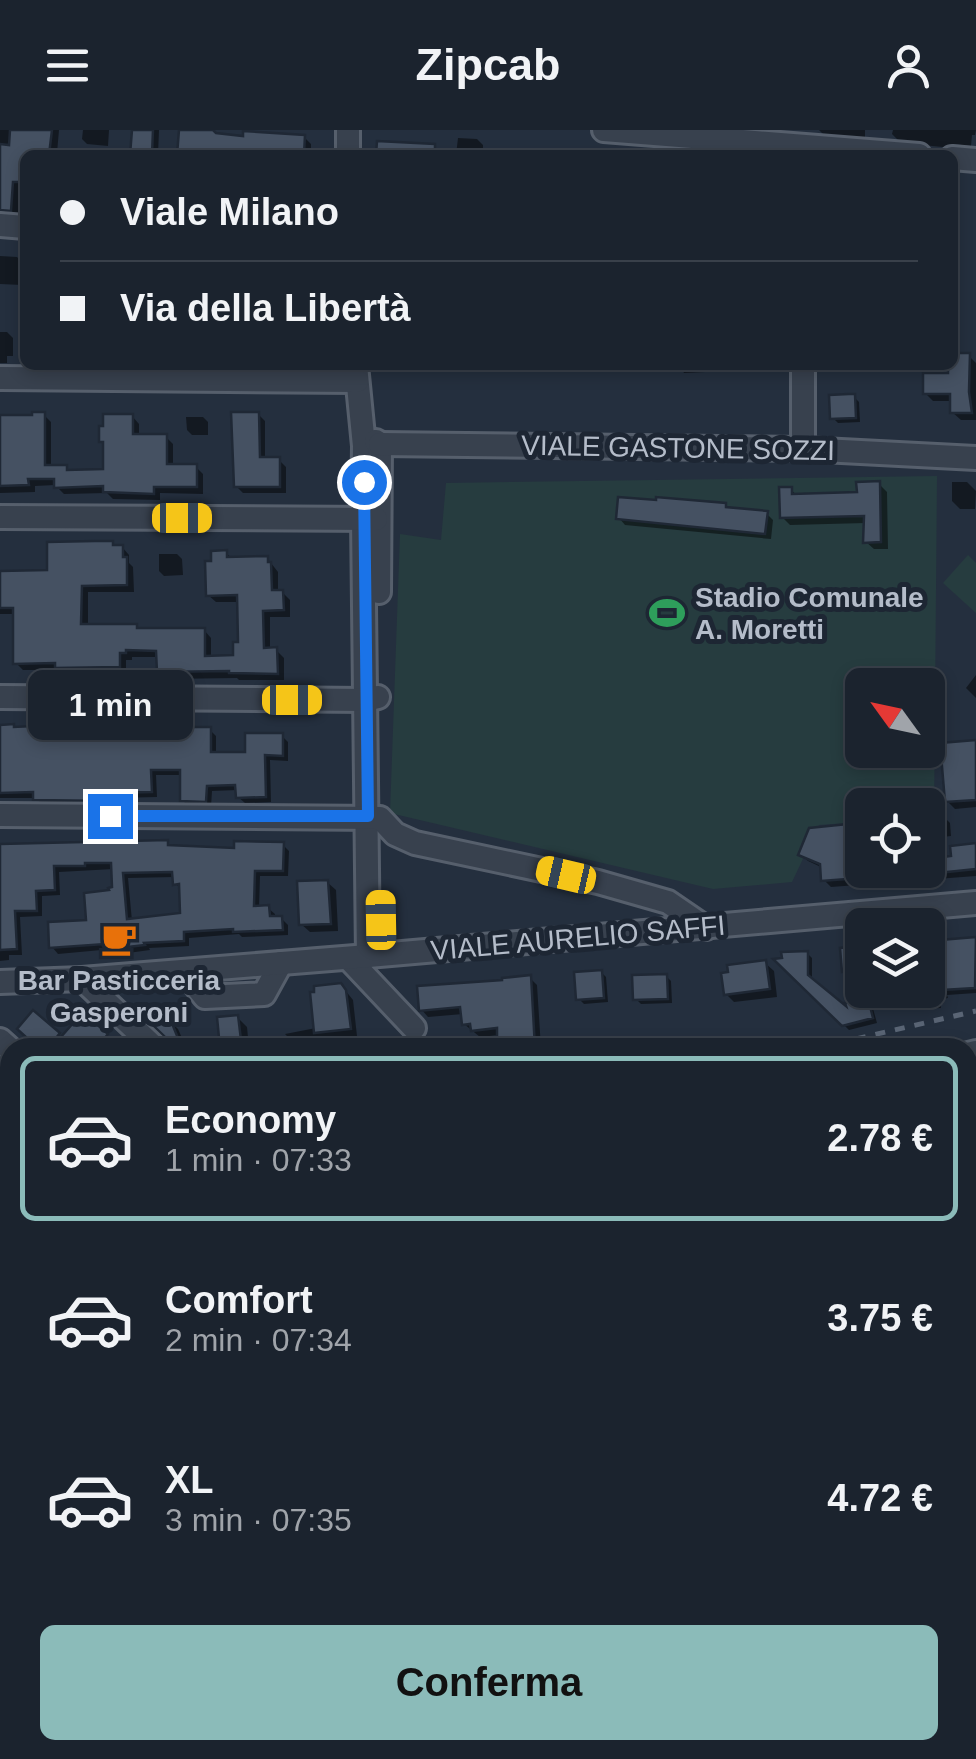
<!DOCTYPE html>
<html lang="it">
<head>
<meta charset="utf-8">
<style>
	body { margin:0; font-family:Helvetica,sans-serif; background:#242b36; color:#f1f3f6; height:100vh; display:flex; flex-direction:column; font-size:38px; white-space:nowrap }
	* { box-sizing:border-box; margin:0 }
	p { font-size:32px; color:#a0a4aa }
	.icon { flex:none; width:55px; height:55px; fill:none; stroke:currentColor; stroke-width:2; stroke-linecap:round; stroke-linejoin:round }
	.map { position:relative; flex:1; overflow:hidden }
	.panel { position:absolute; left:0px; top:908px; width:978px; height:722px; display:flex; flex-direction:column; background:#1b232e; border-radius:30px 30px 0 0; box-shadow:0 5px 15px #0003,0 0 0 2px #39404a }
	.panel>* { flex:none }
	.banner { position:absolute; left:20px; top:20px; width:938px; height:220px; border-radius:15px; box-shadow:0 5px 15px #0003,0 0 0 2px #39404a; display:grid; align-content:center; height:220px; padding:0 40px; background:#1b232e }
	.needle { width:65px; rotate:303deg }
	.controls { position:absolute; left:845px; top:538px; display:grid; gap:20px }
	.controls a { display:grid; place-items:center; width:100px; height:100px; border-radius:15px; background:#1b232e; box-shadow:0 5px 15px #0003,0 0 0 2px #39404a; font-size:50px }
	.end { position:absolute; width:45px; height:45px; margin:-22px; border:12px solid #1a73e8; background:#fff; box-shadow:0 0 0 5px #fff }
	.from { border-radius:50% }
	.bubble { position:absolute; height:70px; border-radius:15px; background:#1b232e; box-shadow:0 5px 15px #0003,0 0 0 2px #39404a; font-size:32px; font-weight:700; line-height:70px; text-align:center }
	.car { position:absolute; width:30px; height:60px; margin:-30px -15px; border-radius:12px; box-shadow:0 0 8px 2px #0007; background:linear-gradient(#f5c518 24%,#345 0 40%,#f5c518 0 76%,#345 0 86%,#f5c518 0) }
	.banner b { display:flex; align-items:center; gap:35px; height:95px; font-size:38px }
	.banner b+b { border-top:2px solid #39404a }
	.banner i { width:25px; height:25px; background:#f1f3f6 }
	ul { padding:18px 0 0; list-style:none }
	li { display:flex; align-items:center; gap:30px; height:165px; margin:0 20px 15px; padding:0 20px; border:5px solid transparent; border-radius:15px }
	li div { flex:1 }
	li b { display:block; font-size:38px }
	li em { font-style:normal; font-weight:700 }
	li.on { border-color:#8bbbb9 }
	li>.icon { width:90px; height:90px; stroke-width:1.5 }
	.action { display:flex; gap:20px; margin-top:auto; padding:20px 40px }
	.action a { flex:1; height:115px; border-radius:15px; background:#8bbbb9; color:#111; font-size:40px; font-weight:700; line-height:115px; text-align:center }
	header { display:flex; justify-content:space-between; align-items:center; height:130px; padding:0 40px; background:#1b232e; font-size:45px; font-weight:700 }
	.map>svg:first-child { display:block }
</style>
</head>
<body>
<header><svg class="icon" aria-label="menu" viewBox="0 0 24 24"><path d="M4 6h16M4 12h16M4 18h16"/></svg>Zipcab<svg class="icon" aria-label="person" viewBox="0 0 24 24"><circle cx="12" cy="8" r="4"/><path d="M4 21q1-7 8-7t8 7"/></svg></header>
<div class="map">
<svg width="976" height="1629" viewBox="0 0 976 1629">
	<rect width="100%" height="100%" fill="#242f3e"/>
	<g fill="#263c3f" fill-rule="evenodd">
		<path d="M937 346 934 688H928V675H862V692L819 695 792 752 713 759 390 683 400 404 441 410 446 353ZM862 555H928V620H862Z"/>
		<path d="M968 425 976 433V483L943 453Z"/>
	</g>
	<g fill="#0007" fill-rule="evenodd">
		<path d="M0 0H59L57 23 64 25H25V79H18V84L0 81Z"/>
		<path d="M83 0H109L108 16 87 14 82 9Z"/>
		<path d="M134 0H159L158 25H133Z"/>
		<path d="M181 0H209L214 5 245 8 304 7 311 14V25H180Z"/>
		<path d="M819 0H865V13L829 10Z"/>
		<path d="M893 0H976L975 5H972L971 16 953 14V18L901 13 892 4Z"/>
		<path d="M458 8 477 9 483 15V19L523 21 527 25H456Z"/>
		<path d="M0 126 17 127 23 133 22 155 0 154Z"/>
		<path d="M0 202H7L13 208V226H7V233H0Z"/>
		<path d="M969 226 976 233V290H961L952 282V271H933L925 263 951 246V235Z"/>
		<path d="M625 235H650L649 239 628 238Z"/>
		<path d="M679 235H772V239L684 243Z"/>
		<path d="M875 235H903L902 239 878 238Z"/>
		<path d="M854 267 859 272 860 292 838 293 833 288Z"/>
		<path d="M258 284 265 291V330H279L286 337V363H243L236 356Z"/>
		<path d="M44 285 51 292V338L66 337 71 342 105 341 106 315 102 311 132 286 139 294V306L166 307 173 314V337H196L203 344V364L160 363V370L113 369 107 363 64 364 55 355 35 356V362L0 363V288Z"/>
		<path d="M186 287H203L208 292V305H192L187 300Z"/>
		<path d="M952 352H967L976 361 975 379H960L952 371Z"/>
		<path d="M879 354 887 362 888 419H874L866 412V393L790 395 782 387 791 360 798 366 860 365Z"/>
		<path d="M725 376 729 380 767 384 773 390 771 409 625 395 619 388Z"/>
		<path d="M112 414 116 417H122L129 425V433L133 437 134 462H88V497L140 501 204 500 211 508V528H236L240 515V472H216L208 465 226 423 233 429 267 428 278 442V462H282L290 470V487H270V520H276L284 528V550H239L237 548 167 549 159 541V527H132V530H126V543L65 545 60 540H23L16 533 15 484H0V444L49 443Z"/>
		<path d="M159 424H177L182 429 183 445 164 446 159 441Z"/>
		<path d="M976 545V568L966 558Z"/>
		<path d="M149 596 155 602V607H179L195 600H210L216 606V624L248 625 282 606 288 612V631L270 630 271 672 245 673 238 667V660L212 661 211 677 188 676 182 670 183 645H156L157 667 116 668V676L42 675 36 668H0V597L57 601Z"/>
		<path d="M976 613V677L955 679 947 671Z"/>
		<path d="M945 688 950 693 951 706 942 707 937 702 936 690Z"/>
		<path d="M862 696V740H928V731L954 729 976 716V746L831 757 824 750 823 738 808 731 800 724 810 700Z"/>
		<path d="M167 712 173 718 236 720 282 714 289 721 288 746H260L259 778H268L275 784V788H281L288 795V805L242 807 239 804 189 808V816L149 818 150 820 128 823 123 818 58 824 52 817 89 793 114 760V739L59 742 60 765 42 766V786L20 787 22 825H9V830L0 831V744ZM175 747 176 754 182 760V785L132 791 128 748Z"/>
		<path d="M327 752 336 760 338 801 310 802 301 794Z"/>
		<path d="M937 809 940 812 976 809V863L947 865 948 868 940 869 941 878 924 879 918 873 917 860H928V810Z"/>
		<path d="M862 819V845L851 846 845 841 843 820Z"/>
		<path d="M807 823 812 828V852L849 882 867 870 872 875 877 893 849 900 778 831Z"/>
		<path d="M765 833 774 841 777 867 734 872 726 864Z"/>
		<path d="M601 842 606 847 608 872 584 874 579 869Z"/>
		<path d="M666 846 671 851 672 873 641 874 636 869Z"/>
		<path d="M530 848 537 855 541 918H500L499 905 480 907 464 894 463 884 428 887 421 879Z"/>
		<path d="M341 855 353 870 357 906 329 909 336 916 299 918 285 904 316 898Z"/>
		<path d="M159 880 178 899 186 917 194 909 203 918H172Z"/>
		<path d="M34 884 63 909 79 898 86 889 116 916 114 918H40Z"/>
		<path d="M237 887 247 897 249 918H222Z"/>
		<path d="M0 938 10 948V984L2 992 10 1000 9 1085 4 1080 0 1064Z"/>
	</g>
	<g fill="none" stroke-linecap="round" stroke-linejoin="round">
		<g stroke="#394c67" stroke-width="18">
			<path d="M968 1415 976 1413"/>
			<path d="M57 1629 96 1620"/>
		</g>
	</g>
	<g fill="#455162" stroke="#1f2835" stroke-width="2.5" fill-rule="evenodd">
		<path d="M10 0H52L49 25H25V34H22L20 52H13L11 81 0 80V14L9 15Z"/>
		<path d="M132 0H153L152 25H130Z"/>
		<path d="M179 0H213L216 3 243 6V1L305 5 304 25H177Z"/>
		<path d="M377 11 435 14V25H376Z"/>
		<path d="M952 223H970L969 262 972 283H950V264H923V243H948V235H952Z"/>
		<path d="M849 264H855L856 288 830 289 829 265Z"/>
		<path d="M32 282H45V335H67V340L103 339V312H99V296H103V284H133V304H167V334H197V357H154V364L103 362V356L54 358V349H28L29 355 0 356V285H32Z"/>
		<path d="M231 282H259L260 327H280V357H234Z"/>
		<path d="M880 351 881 412 863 413 864 386 780 388 779 357H792V364L857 362 856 352Z"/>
		<path d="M618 367 656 370V367L726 373V377L768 381 765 404 616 389Z"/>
		<path d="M95 411H113V415H123V427H127V455L82 456 81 494H137V498H205V526L233 525V512H238L237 465 206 466 205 431H211V421L227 420V427L268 426V432H271L272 460H283L284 480 263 481 264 518 277 517 278 544 229 543V541L157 542 156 521 126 520V523H120V537L55 538V533L13 534V478H0V441L47 440V412Z"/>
		<path d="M14 594V597L55 595 56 598 150 594V605H176V594H193V597H211V622H245V603H283V626L265 625 266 667 236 668 235 655 207 656 206 672 180 671V640H151L152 662 111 663V671L33 670V662L0 663V595Z"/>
		<path d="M976 610V670L945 672 940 613Z"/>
		<path d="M848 694 851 735 860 734 861 748 821 751 820 734 798 725 809 698Z"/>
		<path d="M168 710V715L234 718V711L284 712 283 741H255L254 776 269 775 270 786H282L283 800 233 802V799L184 802V811L144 813 145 815 119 818V813L49 818 48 792 86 790 84 763 109 760 108 758 112 757 111 733H85V736H54L55 760 36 761 37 781H15L17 819 0 820V714ZM172 742 173 755 179 754 180 783 127 789 123 743Z"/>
		<path d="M976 713V739L928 744V729L951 726 950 716Z"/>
		<path d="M328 750 331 794 299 795 297 751Z"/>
		<path d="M976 807 975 858 943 860V863L935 864 936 873 916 875 915 860H928V811Z"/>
		<path d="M862 816V840L842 842 840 818Z"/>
		<path d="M808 821V845L846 876 845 873 868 868 873 888 842 896 773 829 782 828 781 822Z"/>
		<path d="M766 830 770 859 724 865 721 843 728 842 727 835Z"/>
		<path d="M602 840 604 868 576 870 574 842Z"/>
		<path d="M667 844 668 869 633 870 632 845Z"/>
		<path d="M531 845 535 918H497V898L471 901 470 894 462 895 460 877 419 881 417 856 502 850V848Z"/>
		<path d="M341 853 346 860 351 899 314 903 310 862H314V856Z"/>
		<path d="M138 875 150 886 159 876 169 886 182 918H170L165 907 135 878Z"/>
		<path d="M33 880 60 903 48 918H38L17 899Z"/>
		<path d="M86 885 108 904 97 918H71L60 908 75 891 78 894Z"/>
		<path d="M238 885 242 918H220L217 887Z"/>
	</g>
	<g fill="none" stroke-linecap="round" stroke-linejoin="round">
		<defs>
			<g id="minor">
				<path d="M604 0 919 25"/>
				<path d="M348 25V0"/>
				<path d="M952 28 976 30"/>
				<path d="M0 95 25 97"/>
				<path d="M356 235 364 316 363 388 368 826"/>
				<path d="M803 235V319"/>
				<path d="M0 248 357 251"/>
				<path d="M376 311 380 314 379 462"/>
				<path d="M380 314 803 319 976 328"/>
				<path d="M0 387 376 389"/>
				<path d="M0 567 365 570 378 567"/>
				<path d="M0 685 380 688 395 704 415 713 598 752 668 772 706 798"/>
				<path d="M348 828 414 898"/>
				<path d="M184 841 205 867 264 864 281 833"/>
				<path d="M82 849 155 918"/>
				<path d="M0 852 82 849 368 826 976 773"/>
				<path d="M0 910 10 919"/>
				<path d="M968 924 976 922"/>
			</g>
			<g id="major">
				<path d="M968 1115 976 1113"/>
				<path d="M0 1255 10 1259"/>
				<path d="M0 1289 10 1297"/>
				<path d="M0 1403 10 1400"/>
			</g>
		</defs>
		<use href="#minor" stroke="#565f6c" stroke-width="28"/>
		<use href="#major" stroke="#414a57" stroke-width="32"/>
		<g stroke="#44595c" stroke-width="2.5" stroke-dasharray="8 8" stroke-linecap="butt">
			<path d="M968 1469 976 1467"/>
			<path d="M291 1629 329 1620"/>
		</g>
		<use href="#minor" stroke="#38414e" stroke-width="22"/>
		<use href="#major" stroke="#56606e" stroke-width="28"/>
		<g stroke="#5a6575" stroke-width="5" stroke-dasharray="10 10" stroke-linecap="butt">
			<path d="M817 918 976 881"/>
			<path d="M0 1107 10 1105"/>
		</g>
	</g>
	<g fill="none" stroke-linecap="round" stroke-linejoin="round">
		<path stroke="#1a73e8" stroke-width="12" d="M110 686H368L364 352"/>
	</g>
	<defs>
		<symbol id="stadium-bare" viewBox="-9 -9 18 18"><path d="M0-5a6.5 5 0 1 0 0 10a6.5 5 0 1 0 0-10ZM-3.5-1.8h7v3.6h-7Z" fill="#2e9e5b" stroke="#1d2633" stroke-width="2.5" paint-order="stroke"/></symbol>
		<symbol id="cafe-bare" viewBox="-9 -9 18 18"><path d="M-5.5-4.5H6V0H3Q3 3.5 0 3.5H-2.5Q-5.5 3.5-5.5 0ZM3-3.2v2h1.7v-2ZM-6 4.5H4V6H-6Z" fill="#e8710a" stroke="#1d2633" stroke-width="2.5" paint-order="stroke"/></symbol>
	</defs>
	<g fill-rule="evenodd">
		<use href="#stadium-bare" x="642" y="458" width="50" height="50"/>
		<use href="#cafe-bare" x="94" y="784" width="50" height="50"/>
	</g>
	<g text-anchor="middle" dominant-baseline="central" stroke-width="10" stroke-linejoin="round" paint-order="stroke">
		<g font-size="28" fill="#b4bcc9" stroke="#1d2633">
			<text transform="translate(678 318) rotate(1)">VIALE GASTONE SOZZI</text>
			<text transform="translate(578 808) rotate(-5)">VIALE AURELIO SAFFI</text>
		</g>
		<g font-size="28" font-weight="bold" fill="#b4bcc9" stroke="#1d2633" text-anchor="start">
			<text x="695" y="467">Stadio Comunale<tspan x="695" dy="32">A. Moretti</tspan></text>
			<text x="119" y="850" text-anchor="middle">Bar Pasticceria<tspan x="119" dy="32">Gasperoni</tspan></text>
		</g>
	</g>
</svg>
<div class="controls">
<a><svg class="needle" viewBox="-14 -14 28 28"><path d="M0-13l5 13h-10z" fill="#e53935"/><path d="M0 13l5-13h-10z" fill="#a0a4aa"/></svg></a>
<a><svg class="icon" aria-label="locate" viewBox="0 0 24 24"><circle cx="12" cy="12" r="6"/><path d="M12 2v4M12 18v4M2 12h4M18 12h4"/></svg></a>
<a><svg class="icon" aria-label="layers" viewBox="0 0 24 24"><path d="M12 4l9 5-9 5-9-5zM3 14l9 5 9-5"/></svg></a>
</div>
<i class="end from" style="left:364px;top:352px"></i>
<i class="end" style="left:110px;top:686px"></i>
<div class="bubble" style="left:28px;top:540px;width:165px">1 min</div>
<i class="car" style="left:182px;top:388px;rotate:90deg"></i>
<i class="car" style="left:292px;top:570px;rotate:90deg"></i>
<i class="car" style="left:566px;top:745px;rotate:283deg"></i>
<i class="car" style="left:381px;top:790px;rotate:359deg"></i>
<div class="banner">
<b><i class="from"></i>Viale Milano</b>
<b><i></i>Via della Libertà</b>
</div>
<section class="panel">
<ul>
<li class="on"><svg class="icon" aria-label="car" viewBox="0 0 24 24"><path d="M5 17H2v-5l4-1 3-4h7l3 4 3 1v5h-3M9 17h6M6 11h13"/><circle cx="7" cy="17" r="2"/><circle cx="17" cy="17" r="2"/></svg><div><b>Economy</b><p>1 min · 07:33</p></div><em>2.78 €</em></li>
<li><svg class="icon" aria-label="car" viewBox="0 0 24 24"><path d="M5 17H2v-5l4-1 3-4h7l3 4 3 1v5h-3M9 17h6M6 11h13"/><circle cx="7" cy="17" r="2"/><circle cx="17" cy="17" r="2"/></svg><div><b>Comfort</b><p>2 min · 07:34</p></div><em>3.75 €</em></li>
<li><svg class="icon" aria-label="car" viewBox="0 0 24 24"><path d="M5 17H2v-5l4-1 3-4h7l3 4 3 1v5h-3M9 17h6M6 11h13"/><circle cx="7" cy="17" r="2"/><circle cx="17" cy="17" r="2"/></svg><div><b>XL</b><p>3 min · 07:35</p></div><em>4.72 €</em></li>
</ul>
<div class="action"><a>Conferma</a></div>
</section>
</div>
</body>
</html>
